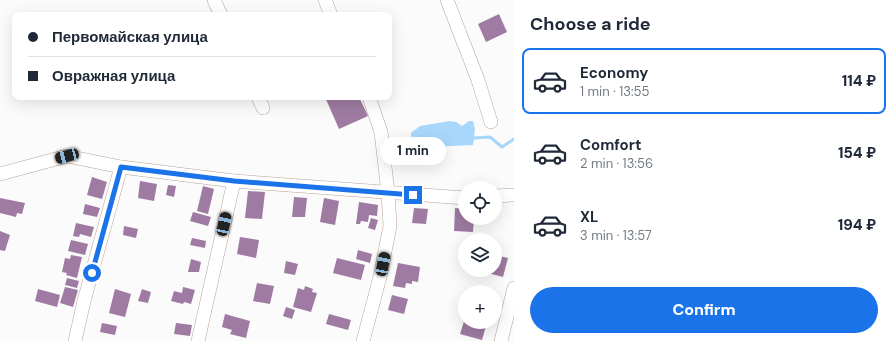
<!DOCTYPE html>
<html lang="en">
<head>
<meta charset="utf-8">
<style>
	body { margin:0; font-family:"DM Sans",sans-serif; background:#f6f6f7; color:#1f2937; height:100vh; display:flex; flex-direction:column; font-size:15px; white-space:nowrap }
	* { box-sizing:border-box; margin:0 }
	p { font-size:13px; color:#747a83 }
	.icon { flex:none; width:22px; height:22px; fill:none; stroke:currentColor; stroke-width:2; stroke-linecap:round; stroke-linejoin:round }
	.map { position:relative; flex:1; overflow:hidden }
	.drawer { display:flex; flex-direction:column; background:#fff; width:380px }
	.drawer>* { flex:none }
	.hud { position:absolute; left:12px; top:12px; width:380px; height:88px; border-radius:8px; box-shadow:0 4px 16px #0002; display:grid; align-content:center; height:88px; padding:0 16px; background:#fff }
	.controls { position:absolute; left:458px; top:181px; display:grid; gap:8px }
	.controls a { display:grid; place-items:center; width:44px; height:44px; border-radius:50%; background:#fff; box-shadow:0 4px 16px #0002; font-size:20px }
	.end { position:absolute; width:18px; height:18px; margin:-9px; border:5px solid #1a73e8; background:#fff; box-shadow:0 0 0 2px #fff }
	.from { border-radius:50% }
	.bubble { position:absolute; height:28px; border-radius:14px; background:#fff; box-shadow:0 4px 16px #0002; font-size:13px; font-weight:800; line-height:28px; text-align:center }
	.car { position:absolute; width:12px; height:24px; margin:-12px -6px; border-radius:5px; box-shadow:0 0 3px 1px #0007; background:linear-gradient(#222 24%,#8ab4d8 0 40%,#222 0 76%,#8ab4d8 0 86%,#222 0) }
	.hud b { display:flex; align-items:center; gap:14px; height:38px; font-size:15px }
	.hud b+b { border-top:1px solid #e0e1e3 }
	.hud i { width:10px; height:10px; background:#1f2937 }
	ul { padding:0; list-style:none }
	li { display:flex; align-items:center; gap:12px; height:66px; margin:0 8px 6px; padding:0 8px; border:2px solid transparent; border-radius:8px }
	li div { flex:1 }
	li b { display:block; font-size:15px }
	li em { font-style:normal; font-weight:800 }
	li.on { border-color:#1a73e8 }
	li>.icon { width:36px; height:36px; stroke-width:1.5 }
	h2 { padding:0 16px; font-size:18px; line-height:48px }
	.primary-button { display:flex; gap:8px; margin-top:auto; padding:8px 16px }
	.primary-button a { flex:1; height:46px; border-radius:24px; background:#1a73e8; color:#fff; font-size:16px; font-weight:800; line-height:46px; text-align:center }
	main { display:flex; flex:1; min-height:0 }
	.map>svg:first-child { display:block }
</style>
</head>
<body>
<main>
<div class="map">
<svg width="514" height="341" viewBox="0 0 514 341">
	<rect width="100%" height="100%" fill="#fbfbfb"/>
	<path fill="#a7d8fc" d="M450 121 456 122 462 126 469 121H473L475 130 473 145 427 147 416 144 411 136V133L420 126Z"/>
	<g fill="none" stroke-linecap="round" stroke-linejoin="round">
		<path stroke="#a7d8fc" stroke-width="3" d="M474 138 490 137 502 147 514 139"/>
	</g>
	<g fill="#9f7ba3">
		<path d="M499 14 507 32 486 42 478 24Z"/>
		<path d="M325 97H359L368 116 339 129Z"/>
		<path d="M92 177 107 182 102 199 87 195Z"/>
		<path d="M140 181 157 184 154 201 138 198Z"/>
		<path d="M168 185 176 186 174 197 166 195Z"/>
		<path d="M203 186 214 189 208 214 197 211Z"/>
		<path d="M248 191 265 192 262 219 245 218Z"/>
		<path d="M294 197 307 198 305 217H292Z"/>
		<path d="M0 198 25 203 22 214 17 213 16 217 0 213Z"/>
		<path d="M324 198 339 201 335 225 320 222Z"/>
		<path d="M359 202 378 205 377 216 369 215 368 222 361 221 360 224H356Z"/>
		<path d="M85 204 100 208 97 217 83 214Z"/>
		<path d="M414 208 428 209 426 224 412 223Z"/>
		<path d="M455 208 465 209V218H474L473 232 454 231Z"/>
		<path d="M193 212 211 217 208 226 190 221Z"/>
		<path d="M371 218 378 220 375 230 368 228Z"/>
		<path d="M76 223 94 227 91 237 80 234 79 237 73 236Z"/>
		<path d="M124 226 138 229 136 238 123 235Z"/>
		<path d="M0 231 10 235 5 251 0 250Z"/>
		<path d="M240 237 259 240 256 258 237 254Z"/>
		<path d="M192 238 206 241 205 248 190 245Z"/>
		<path d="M71 240 88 244 85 255 68 251Z"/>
		<path d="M358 250 372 254 370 263 356 259Z"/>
		<path d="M71 255 82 257 77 278 66 275 67 273 62 272 65 258 70 259Z"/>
		<path d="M495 255 508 258 503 277 484 272V270H495Z"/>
		<path d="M337 258 365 265 361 280 333 273Z"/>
		<path d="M191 259 201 262 199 272H188Z"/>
		<path d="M286 261 298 264 295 275 284 273Z"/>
		<path d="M398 263 420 267 418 282 412 281V284L406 283 405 288 393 286Z"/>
		<path d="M67 278 79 281 77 288 65 285Z"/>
		<path d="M257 283 274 286 270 304 253 301Z"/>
		<path d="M305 286 313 289 312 292 317 293 311 312 293 307 298 288 304 290Z"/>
		<path d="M65 287 78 290 73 307 60 303Z"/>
		<path d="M183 287 195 290 191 304 184 302 183 304 171 301 174 291 182 293Z"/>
		<path d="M38 289 60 295 57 307 35 301Z"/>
		<path d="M115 289 131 294 125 317 109 313Z"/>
		<path d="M142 289 151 292 148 303 138 301Z"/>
		<path d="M392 295 408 299 404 314 388 310Z"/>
		<path d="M286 307 295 310 292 319 283 316Z"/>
		<path d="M225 314 250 321 246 338 230 334 232 330 222 327Z"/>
		<path d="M329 314 351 320 348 330 326 324Z"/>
		<path d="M465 318V322H471L486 326 482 340 460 334Z"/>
		<path d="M102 323 117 326 115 335 100 332Z"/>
		<path d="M176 323 192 325 190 336 174 334Z"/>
	</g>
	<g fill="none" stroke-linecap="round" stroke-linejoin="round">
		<defs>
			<g id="minor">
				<path d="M214 0 221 15"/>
				<path d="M325 0 331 15"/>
				<path d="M447 0 478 80 491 122"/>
				<path d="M258 97 263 108"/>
				<path d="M0 174 67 156 121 167 234 181 465 198"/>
				<path d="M495 196 514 195"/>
				<path d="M75 341 84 301 121 167"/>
				<path d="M198 341 234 181"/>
				<path d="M363 341 380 277 390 226 388 193 381 132 369 97"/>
				<path d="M501 341 514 288"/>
			</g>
		</defs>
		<use href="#minor" stroke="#baa294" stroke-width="14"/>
		<use href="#minor" stroke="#fff" stroke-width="13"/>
	</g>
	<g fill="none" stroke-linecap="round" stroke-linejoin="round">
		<path stroke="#1a73e8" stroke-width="5" d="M92 273 121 167 234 181 413 195"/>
	</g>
</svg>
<div class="controls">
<a><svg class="icon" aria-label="locate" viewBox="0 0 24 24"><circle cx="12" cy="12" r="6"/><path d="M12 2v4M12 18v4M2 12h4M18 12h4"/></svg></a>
<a><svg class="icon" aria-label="layers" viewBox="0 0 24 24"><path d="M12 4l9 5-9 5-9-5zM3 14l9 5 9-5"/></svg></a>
<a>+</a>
</div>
<i class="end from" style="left:92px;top:273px"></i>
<i class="end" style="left:413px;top:195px"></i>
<div class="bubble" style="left:380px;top:137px;width:66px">1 min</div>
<i class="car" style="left:67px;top:156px;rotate:255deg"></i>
<i class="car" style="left:224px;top:224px;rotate:12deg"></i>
<i class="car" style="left:383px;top:264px;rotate:11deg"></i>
<div class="hud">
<b><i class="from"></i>Первомайская улица</b>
<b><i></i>Овражная улица</b>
</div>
</div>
<section class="drawer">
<h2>Choose a ride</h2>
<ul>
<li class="on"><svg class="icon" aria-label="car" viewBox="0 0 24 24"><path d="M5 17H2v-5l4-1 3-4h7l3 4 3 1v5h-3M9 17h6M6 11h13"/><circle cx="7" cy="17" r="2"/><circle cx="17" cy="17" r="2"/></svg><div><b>Economy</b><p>1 min · 13:55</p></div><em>114 ₽</em></li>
<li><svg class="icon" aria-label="car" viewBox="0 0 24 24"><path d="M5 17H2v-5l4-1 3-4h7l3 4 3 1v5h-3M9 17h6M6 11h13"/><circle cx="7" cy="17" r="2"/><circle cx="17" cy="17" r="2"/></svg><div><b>Comfort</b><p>2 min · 13:56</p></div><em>154 ₽</em></li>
<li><svg class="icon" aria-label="car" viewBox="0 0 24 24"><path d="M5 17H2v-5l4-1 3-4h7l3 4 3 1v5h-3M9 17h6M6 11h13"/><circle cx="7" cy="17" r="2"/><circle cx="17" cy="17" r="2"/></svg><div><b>XL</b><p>3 min · 13:57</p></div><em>194 ₽</em></li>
</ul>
<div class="primary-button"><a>Confirm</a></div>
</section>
</main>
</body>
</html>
